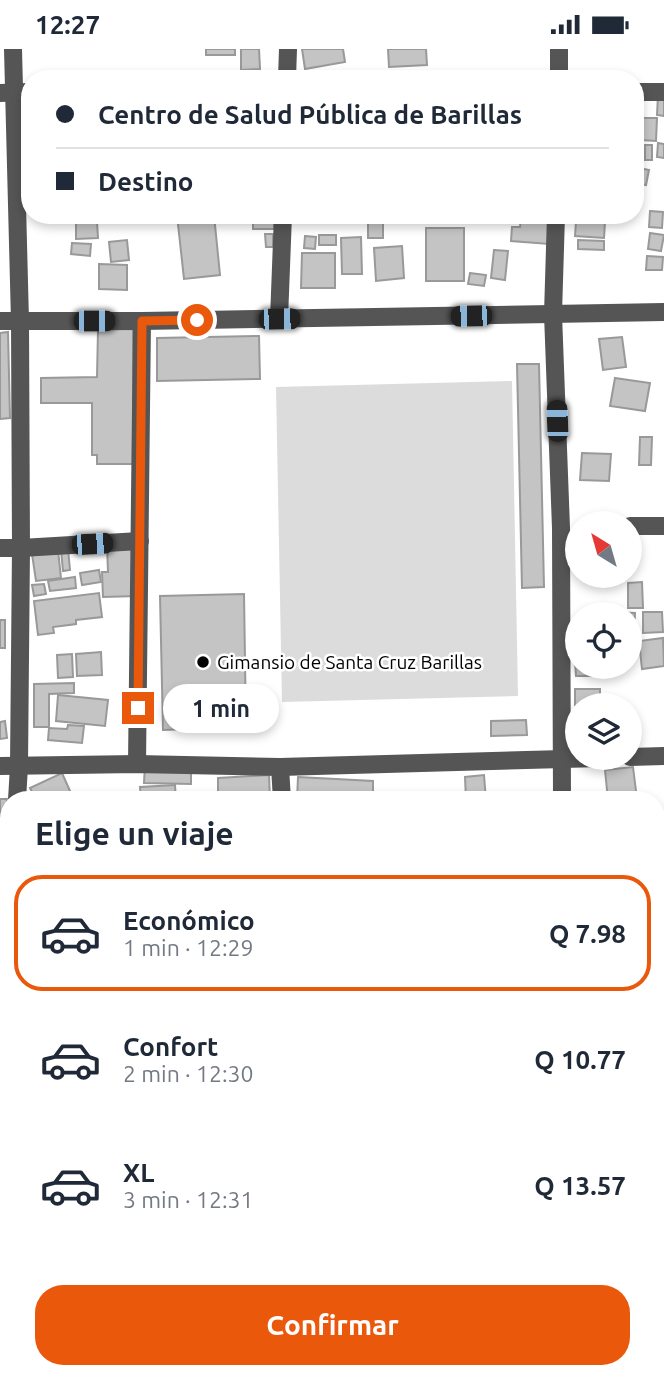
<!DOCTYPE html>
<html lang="es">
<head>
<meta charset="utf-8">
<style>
	body { margin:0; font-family:Ubuntu,sans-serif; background:#f2f2f3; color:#1f2937; height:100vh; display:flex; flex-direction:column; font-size:26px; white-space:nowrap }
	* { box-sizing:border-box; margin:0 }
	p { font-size:23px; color:#747a83 }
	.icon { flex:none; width:38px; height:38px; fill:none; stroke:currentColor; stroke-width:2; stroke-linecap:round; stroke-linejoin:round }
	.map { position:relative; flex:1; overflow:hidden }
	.details { position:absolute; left:0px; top:742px; width:665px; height:588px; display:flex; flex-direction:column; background:#fff; border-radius:28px 28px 0 0; box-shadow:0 4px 10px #0003 }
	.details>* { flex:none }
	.hud { position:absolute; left:21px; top:21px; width:623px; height:154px; border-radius:28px; box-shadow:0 4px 10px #0003; display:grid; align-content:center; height:154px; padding:0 35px; background:#fff }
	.needle { width:46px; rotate:323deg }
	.controls { position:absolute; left:565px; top:462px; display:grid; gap:14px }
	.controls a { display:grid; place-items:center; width:77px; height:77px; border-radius:50%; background:#fff; box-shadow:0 4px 10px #0003; font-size:35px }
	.end { position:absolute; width:32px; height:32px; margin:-16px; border:9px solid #ea580c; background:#fff; box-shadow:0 0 0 4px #fff }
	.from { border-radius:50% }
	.bubble { position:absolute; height:49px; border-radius:24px; background:#fff; box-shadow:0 4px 10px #0003; font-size:23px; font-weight:700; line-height:49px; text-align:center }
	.car { position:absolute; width:21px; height:42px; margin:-21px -10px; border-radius:9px; box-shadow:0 0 5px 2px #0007; background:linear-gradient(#222 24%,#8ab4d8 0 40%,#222 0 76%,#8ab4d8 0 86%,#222 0) }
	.hud b { display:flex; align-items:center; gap:24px; height:66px; font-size:26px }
	.hud b+b { border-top:2px solid #e0e1e3 }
	.hud i { width:18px; height:18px; background:#1f2937 }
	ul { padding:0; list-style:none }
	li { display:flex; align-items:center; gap:21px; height:116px; margin:0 14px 10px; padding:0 21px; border:4px solid transparent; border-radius:28px }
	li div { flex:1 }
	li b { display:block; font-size:26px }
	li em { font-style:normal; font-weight:700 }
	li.on { border-color:#ea580c }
	li>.icon { width:63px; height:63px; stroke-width:1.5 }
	h2 { padding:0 35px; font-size:32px; line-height:84px }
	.primary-button { display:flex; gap:14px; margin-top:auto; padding:14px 35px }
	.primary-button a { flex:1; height:80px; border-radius:28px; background:#ea580c; color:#fff; font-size:28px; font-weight:700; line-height:80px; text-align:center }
	.status { display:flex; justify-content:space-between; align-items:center; height:49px; padding:0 35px; background:#fff; direction:ltr }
	.status svg { height:19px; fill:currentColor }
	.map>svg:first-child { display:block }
</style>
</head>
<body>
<div class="status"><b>12:27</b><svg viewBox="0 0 49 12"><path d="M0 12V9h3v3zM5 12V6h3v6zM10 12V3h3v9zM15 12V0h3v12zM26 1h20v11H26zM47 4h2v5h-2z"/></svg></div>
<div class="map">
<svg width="664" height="1330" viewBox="0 0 664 1330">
	<rect width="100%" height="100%" fill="#fff"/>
	<path fill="#dcdcdc" d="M512 332 518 647 282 653 276 338Z"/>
	<g fill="#c4c4c4" stroke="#999" stroke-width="2">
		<rect x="206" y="0" width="29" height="6"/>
		<path d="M241 0H259L260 20 241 21Z"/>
		<path d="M302 0H343L345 13 305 20Z"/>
		<path d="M388 0H426L427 16 389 18Z"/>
		<path d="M658 46H664V67L657 66Z"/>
		<path d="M642 69H657L656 92 641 91Z"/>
		<path d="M658 94 664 95V109L657 108Z"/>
		<rect x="645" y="96" width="7" height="15"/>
		<path d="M635 118 649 121 646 136 635 134Z"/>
		<path d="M650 162 663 163 662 179 649 178Z"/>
		<path d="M177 166H214L220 226 184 230Z"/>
		<rect x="253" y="166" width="21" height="14"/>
		<rect x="341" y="166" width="22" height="4"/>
		<path d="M521 166H552L549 195 511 192 512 178H520Z"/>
		<rect x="368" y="171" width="15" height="18"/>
		<path d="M576 172 605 173 604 189 575 187Z"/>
		<path d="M97 173 98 189 76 190V174Z"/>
		<rect x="426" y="179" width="38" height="53"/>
		<path d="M650 184 664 186 661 202 648 200Z"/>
		<path d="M265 185H273V198H266Z"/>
		<rect x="319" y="186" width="17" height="10"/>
		<path d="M305 187 316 188 315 200 304 199Z"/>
		<path d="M361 188 362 225H342L341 189Z"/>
		<path d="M127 191 129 211 111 213 109 193Z"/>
		<path d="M578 191 604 192V201L578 200Z"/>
		<path d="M72 194 91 195 90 207 71 205Z"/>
		<path d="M402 197 404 229 376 232 374 199Z"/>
		<path d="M494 201 508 202 505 231 491 229Z"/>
		<path d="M302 204H335V239H301Z"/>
		<path d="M647 207 663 208 662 221H646Z"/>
		<path d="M99 215 127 216V241L99 240Z"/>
		<path d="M470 224 486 226 484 237 468 235Z"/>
		<path d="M133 280V415H97V406H92V354H41V329L97 328 98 281Z"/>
		<path d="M8 283 10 369 0 370V284Z"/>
		<path d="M259 287 260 330 157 332V289Z"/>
		<path d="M622 288 626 318 603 321 599 290Z"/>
		<path d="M517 315H539L544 538 522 539Z"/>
		<path d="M615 329 650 334 645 362 610 357Z"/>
		<path d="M640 388H652L651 416H639Z"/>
		<path d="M582 404 611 405 609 432 580 431Z"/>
		<path d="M135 495 138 547 103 548 102 523H108L107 497Z"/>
		<path d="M68 500 70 521 63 522 61 501Z"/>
		<path d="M58 501 61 529 36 532 32 505Z"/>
		<path d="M99 521 101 533 82 536 80 524Z"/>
		<path d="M75 528 76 539 50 542 48 532Z"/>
		<path d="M642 533 643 559H628V534Z"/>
		<path d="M44 535 46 545 34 547 32 536Z"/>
		<path d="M99 544 102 568 76 571V575L53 578 54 584 38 586 34 552Z"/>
		<path d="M244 545 246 678 163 681 160 547Z"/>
		<path d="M613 563 635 564 634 588H630V565H613Z"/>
		<path d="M643 563H662L663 583 643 584Z"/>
		<rect x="0" y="571" width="5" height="28"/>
		<path d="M663 589 664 617 642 620 639 592Z"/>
		<path d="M101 603 102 626 77 627 76 605Z"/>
		<path d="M72 605 73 628 58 629 57 606Z"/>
		<path d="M575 612H578V618H597V627H576Z"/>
		<path d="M74 634V644L49 645V678H34V635Z"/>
		<rect x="575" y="640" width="25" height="16"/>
		<path d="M58 646 108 651 105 677 56 672Z"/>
		<path d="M526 671 527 686 491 687V672Z"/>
		<path d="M5 672 7 689 0 690V673Z"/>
		<path d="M68 676 84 677 82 694 48 691 49 679 67 680Z"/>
		<path d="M145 716 191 717V735L144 734Z"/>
		<path d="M633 718 637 750 608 751 605 721Z"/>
		<path d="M62 724 74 751H36L30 739Z"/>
		<path d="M269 726 270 751H218V729Z"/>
		<path d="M484 726 486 751H466L465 728Z"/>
		<path d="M298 728 373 732V751H297Z"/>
		<path d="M175 736 176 751H141L140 738Z"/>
		<rect x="108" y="745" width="16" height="6"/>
		<rect x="0" y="750" width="7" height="18"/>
		<path d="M0 771H6L5 785H0Z"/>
		<path d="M0 793H4L5 816H0Z"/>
		<path d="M656 818H664V857L656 856Z"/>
		<path d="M659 859 664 860V916H656V889Z"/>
		<path d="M656 1071H664V1105L660 1104 661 1088H656Z"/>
		<path d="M9 1151V1167H4L2 1152Z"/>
		<path d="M664 1165V1180H659L658 1166Z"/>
	</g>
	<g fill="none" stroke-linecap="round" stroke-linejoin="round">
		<g stroke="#555" stroke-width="18">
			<path d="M13 0 20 272 21 499 19 717 17 751"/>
			<path d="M559 0V30"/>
			<path d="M287 30 288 0"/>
			<path d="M635 43H664"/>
			<path d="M0 44 30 43"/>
			<path d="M556 166 553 265 561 479 562 751"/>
			<path d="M279 270 283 166"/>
			<path d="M0 272H142L664 263"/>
			<path d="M630 477H664"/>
			<path d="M0 499H21L140 492"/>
			<path d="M630 708 664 707"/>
			<path d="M137 715 142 272"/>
			<path d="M0 717 137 715 280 718 600 709"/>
			<path d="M280 718 282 751"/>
			<path d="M0 1060 9 913"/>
		</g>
	</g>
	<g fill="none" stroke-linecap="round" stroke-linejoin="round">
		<path stroke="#ea580c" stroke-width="9" d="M138 659 142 272 197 271"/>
	</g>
	<circle fill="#000" stroke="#fff" stroke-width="2.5" cx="203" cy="613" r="7"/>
	<g text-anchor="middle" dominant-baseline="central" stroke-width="5" stroke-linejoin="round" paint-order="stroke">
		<g font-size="19" fill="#000" stroke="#fff" text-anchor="start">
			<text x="217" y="613">Gimansio de Santa Cruz Barillas</text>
		</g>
	</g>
</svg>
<div class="controls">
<a><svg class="needle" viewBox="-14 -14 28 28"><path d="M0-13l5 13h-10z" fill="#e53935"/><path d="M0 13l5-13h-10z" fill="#747a83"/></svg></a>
<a><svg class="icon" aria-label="locate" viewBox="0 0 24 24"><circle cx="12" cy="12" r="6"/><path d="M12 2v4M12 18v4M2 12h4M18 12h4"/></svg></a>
<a><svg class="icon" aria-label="layers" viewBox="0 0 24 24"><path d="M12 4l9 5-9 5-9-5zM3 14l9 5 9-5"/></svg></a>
</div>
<i class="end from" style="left:197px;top:271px"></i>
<i class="end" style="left:138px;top:659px"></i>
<div class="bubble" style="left:163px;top:635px;width:116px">1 min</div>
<i class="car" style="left:471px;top:267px;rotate:269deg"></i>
<i class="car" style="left:279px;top:270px;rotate:89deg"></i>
<i class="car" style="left:94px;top:272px;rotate:90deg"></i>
<i class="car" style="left:557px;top:372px;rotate:358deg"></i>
<i class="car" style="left:92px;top:495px;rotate:87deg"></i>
<div class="hud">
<b><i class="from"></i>Centro de Salud Pública de Barillas</b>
<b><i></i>Destino</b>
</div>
<section class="details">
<h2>Elige un viaje</h2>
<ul>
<li class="on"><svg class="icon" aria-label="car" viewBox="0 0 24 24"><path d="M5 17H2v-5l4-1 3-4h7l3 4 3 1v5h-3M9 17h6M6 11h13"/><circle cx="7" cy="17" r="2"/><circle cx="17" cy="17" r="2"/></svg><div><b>Económico</b><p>1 min · 12:29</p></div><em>Q 7.98</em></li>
<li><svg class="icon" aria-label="car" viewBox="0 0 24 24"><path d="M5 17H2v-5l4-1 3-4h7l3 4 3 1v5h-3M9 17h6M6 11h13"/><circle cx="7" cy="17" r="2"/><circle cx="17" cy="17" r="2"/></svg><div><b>Confort</b><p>2 min · 12:30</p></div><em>Q 10.77</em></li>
<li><svg class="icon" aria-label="car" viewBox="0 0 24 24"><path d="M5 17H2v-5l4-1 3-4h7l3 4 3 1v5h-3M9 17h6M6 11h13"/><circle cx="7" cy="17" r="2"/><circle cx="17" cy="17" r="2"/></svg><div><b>XL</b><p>3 min · 12:31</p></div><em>Q 13.57</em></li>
</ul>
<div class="primary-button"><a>Confirmar</a></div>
</section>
</div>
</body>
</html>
